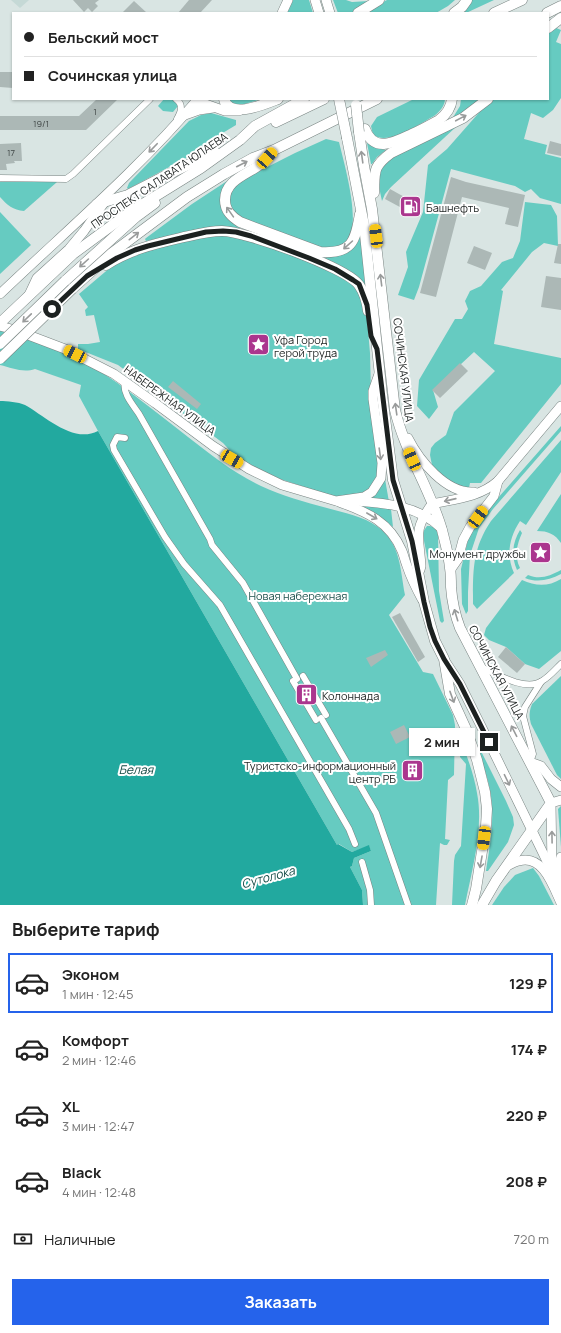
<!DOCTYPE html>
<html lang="ru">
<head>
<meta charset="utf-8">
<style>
	body { margin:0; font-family:Manrope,sans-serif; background:#f2f2f2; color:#222; height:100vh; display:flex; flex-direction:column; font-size:15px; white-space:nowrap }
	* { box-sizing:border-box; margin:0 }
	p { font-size:13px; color:#767676 }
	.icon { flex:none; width:22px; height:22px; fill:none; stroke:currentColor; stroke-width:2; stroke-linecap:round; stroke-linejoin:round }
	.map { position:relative; height:905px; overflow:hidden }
	.panel { display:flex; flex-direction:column; background:#fff; flex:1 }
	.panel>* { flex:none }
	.guide { position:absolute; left:12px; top:12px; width:537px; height:88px; border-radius:0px; box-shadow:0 1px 3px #0004; display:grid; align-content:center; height:88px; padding:0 12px; background:#fff }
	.end { position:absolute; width:18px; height:18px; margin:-9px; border:5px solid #1c2120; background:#fff; box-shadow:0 0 0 2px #fff }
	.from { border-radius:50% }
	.bubble { position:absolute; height:28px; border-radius:0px; background:#fff; box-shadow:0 1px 3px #0004; font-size:13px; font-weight:700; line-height:28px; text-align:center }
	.car { position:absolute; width:12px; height:24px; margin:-12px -6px; border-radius:5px; box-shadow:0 0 3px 1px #0007; background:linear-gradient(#f5c518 24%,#345 0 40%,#f5c518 0 76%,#345 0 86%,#f5c518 0) }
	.guide b { display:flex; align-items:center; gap:14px; height:38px; font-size:15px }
	.guide b+b { border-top:1px solid #e0e0e0 }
	.guide i { width:10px; height:10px; background:#222 }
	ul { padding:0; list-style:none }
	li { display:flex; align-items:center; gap:12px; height:60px; margin:0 8px 6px; padding:0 4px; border:2px solid transparent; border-radius:0px }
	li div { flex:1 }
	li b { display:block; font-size:15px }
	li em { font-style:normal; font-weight:700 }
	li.on { border-color:#2563eb }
	li>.icon { width:36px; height:36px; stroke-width:1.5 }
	h2 { padding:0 12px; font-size:18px; line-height:48px }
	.pay { display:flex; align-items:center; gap:10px; height:44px; padding:0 12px; font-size:15px }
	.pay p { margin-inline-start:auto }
	.cta { display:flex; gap:8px; margin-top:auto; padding:8px 12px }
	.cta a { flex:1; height:46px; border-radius:0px; background:#2563eb; color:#fff; font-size:16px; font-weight:700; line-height:46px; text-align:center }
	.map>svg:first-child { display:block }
</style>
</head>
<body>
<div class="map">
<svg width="561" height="905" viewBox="0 0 561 905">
	<rect width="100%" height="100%" fill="#d9e5e3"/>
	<path fill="#c5d9d6" d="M11 0H29L20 8Z"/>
	<g fill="#66cbc1">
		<path d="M293 0H309L313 13H287Z"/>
		<path d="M333 0H346L352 2 369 1 353 13H338Z"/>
		<path d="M387 0H455L448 6 436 13H363Z"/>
		<path d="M472 0H494L466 13H461L466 9Z"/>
		<path d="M554 27 561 30 556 42 561 44V98L553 110 543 118 531 113 524 139 547 145 545 154 561 158V204L540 198 531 189 525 192 515 186 451 169 419 287 414 300 398 295 408 267 406 252 423 212 428 165 447 149 491 99H548V34Z"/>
		<path d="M164 99 174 100 178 106 173 112 163 111 158 106Z"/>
		<path d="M229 99H262L241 105 232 103Z"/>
		<path d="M414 99H445C445 106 439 112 434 116 419 124 389 146 373 135L371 126 377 117Z"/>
		<path d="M461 99H482L472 107 452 119 460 106Z"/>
		<path d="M211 113 236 120V125L216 137 218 141 128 189 127 188 129 183 189 121 201 115Z"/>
		<path d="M457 126 391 187 385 194 382 201C380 191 376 177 382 168 391 153 439 134 457 126Z"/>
		<path d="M326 139 339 142C344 163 362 224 347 241 340 249 331 248 321 247 302 240 282 233 263 226 254 222 242 219 234 213 223 205 231 188 240 181L295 153Z"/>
		<path d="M367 143 376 148 386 150 377 157 372 164H371Z"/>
		<path d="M227 181C214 201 220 216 240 227L239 228 222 226 146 241 145 239 146 238 192 204Z"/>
		<path d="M0 182H57L24 211C13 210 7 205 0 197Z"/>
		<path d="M525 202 551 205 557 216 558 246 544 243 532 252 501 290 503 291 494 344 561 358V384L481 483H470L469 488 457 486 437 472 432 465 430 455 431 448 435 443 446 435 454 412 495 371 474 352 433 390 438 407 429 419 417 406 419 380 455 319H462L468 309 465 301 470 291 481 286 502 262 513 258 520 241Z"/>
		<path d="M0 212 31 245 0 274Z"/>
		<path d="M361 234 367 291C362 284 357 276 350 272 340 266 327 263 319 255 338 257 354 256 361 234Z"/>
		<path d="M207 235 236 236 284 252 333 272 356 287 365 305 367 318 370 353 371 393 378 453V474L370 489 364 493 340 497 326 494 280 479 247 463 235 456 223 443 118 365 78 349V344H88L100 342 94 315 86 316 85 310 88 307 79 294 118 261 135 253Z"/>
		<path d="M0 330C40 342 82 358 116 382 141 400 164 418 188 437 211 455 234 473 261 486 282 496 305 502 327 508 344 513 363 516 378 527 401 544 400 569 405 595L389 615 423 672 433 674 453 715 455 725 454 775 448 780 445 839 450 840 447 845H444L440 843 436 905H363L362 890 350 867 352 866 354 858 371 851 369 846 352 852 339 844 337 845 98 431 79 396 81 385 35 369C23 373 12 368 0 365Z"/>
		<path d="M561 426V431L493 509 479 528 470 555 468 592V611L466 614 462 604 461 569 468 540 475 526 490 507Z"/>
		<path d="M561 440V472L526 525 520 521C509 538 506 555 514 573L477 609 473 604C473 572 472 549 491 521Z"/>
		<path d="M385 479 389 502 368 500Z"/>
		<path d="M561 494V543C555 534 548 531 537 531Z"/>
		<path d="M356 505 391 509 393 527 380 517Z"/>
		<path d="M427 526C435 526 436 528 438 535L439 591 444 621 442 623 440 621 424 541 423 532Z"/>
		<path d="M520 530 522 533C517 544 514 556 520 568L517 570C511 557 512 543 520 530Z"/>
		<path d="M561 570V574C549 580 538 583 525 578L528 575C540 580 550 576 561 570Z"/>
		<path d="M561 579V651L539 669 525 664 506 647 489 640 484 635 486 628 522 580C535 586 548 587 561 579Z"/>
		<path d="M561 676V779L557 775 531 724C529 716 529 712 532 704Z"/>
		<path d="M461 740C467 757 474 774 477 793 484 829 472 869 465 905H452L454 861 455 855 461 846 466 764 460 757Z"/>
		<path d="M481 751 506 801 513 817 514 825 508 842 488 871H486C489 851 493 830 492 809 492 790 485 771 479 752Z"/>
		<path d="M561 806V847L558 809Z"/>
		<path d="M533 868 539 876 554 905H492L504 887 515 875Z"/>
	</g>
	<path fill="#22a99f" d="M0 401C7 401 18 402 25 405 45 416 73 444 98 431L337 845 338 844 352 852 369 845 371 851 354 858 352 866 350 867 362 890 363 905H0Z"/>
	<g fill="#acb8b6">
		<path d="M73 0H99L95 3 98 6 92 12 88 8 84 12Z"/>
		<path d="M189 0H212L200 13H178Z"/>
		<path d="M134 1 147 13H122Z"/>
		<path d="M0 72H13V88L0 87Z"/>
		<path d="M97 99H118L86 130H0V116H79Z"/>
		<path d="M550 141 561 144V156L547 153Z"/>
		<path d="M21 143 22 161H14L15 163 6 164 7 170H0V144Z"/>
		<path d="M451 177 466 182 525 195 518 227 505 224 509 208 462 197 436 297 420 293Z"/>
		<path d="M390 189 417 204 411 213 385 199Z"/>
		<path d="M558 244H561V264L554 263Z"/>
		<path d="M474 246 492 253 485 270 467 263Z"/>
		<path d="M546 276 561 278V310L541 307Z"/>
		<path d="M460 363 468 371 440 398 432 390Z"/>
		<path d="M173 381 201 404 197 409 168 387Z"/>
		<path d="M400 613 425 657 418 662 392 617Z"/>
		<path d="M506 647 525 664 517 673 498 657Z"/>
		<path d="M385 650 388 655 371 667 366 658Z"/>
		<path d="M404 725 410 737 396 744 390 732Z"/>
		<path d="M449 733 450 740 443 741 442 734Z"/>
		<path d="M412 765 418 775 412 778 406 768Z"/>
	</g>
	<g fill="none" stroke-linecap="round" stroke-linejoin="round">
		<defs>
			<g id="street">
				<path d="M176 99C184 105 181 112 177 119"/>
				<path d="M0 178 66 179 73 174 150 99"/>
				<path d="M125 382C122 393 133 405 139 414L210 539 212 545 243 583 297 679"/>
				<path d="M125 438 117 437 113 445 114 450 165 537 184 564 220 605 349 829 355 844"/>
				<path d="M481 667C496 674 526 692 542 681 549 677 555 670 561 664"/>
				<path d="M303 676 326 715"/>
				<path d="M293 681 316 720"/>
				<path d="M321 718 376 813 408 905"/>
				<path d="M530 762 533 754 523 716 525 707 541 682"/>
				<path d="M362 862 370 890 371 905"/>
			</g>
			<g id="secondary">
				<path d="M315 0 319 13"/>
				<path d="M326 0 330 13"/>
				<path d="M282 13 288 0"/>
				<path d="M197 101 225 111H239"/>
				<path d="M185 115 199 110 213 108"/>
				<path d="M0 294C67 230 138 170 198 99"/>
				<path d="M29 295 37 278 69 249 84 231 106 200"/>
				<path d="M0 326 15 330 65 349 114 374 155 403 213 446 249 469 282 485 336 501 364 497 372 492 381 478 382 463 373 399V391L379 374"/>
				<path d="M408 438C419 460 446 494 474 492"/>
				<path d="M356 501C385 503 420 506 442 529"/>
				<path d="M339 502C367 512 390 522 402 551 404 556 405 561 407 566 411 578 416 588 422 599"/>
				<path d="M451 569 458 559 463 540 470 527 494 496 498 481"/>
				<path d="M420 570 421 566C419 536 413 530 432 504 456 499 480 497 498 481L561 406"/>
				<path d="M445 661 460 684 482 728 561 890"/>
				<path d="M530 762 541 766 551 779 561 787"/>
				<path d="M561 857 558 867 561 878"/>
				<path d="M507 866C511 864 515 862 519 861 543 854 553 886 561 903"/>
				<path d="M552 869 551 803 561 800"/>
			</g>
			<g id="primary">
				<path d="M358 13 379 0"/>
				<path d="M454 13 462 7 467 0"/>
				<path d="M494 13 522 0"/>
				<path d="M547 13 561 6"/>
				<path d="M548 28 561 18"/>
				<path d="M224 99C229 120 265 104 278 99"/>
				<path d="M276 122 324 99"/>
				<path d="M365 129C374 154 395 142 412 134 421 130 430 125 439 120 447 114 451 108 452 99"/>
				<path d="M359 132 364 166 372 209 395 410C405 453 430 488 442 530 445 542 449 556 450 568 451 574 451 581 451 587 452 601 455 615 460 628L551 803 496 881 482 905"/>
				<path d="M347 138 364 225 382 395 393 480 412 541 424 602 435 641 444 659 450 694 466 729 477 760 485 792 487 809 486 826 476 889 472 905"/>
				<path d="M271 152C267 157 263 163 258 166 245 175 225 181 225 200 225 211 232 217 240 222L320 252C352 254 355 242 360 214"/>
				<path d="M374 193C375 172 372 167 391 153L463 118 488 99"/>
				<path d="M97 204 128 195 167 175 215 152"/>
				<path d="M106 265C129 250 154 244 180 238 194 235 208 231 222 231 245 231 346 267 359 285 364 292 367 302 368 311"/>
				<path d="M65 281 136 217 155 203"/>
				<path d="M72 289 112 253 140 232 187 197 224 174 253 158 274 150 377 99"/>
				<path d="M0 323 73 254 130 212 201 168 240 140 255 126 304 99"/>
			</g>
		</defs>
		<use href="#street" stroke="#798482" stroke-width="7"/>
		<use href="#secondary" stroke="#798482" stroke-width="10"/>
		<use href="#primary" stroke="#798482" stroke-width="11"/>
		<use href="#street" stroke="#fff" stroke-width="6"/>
		<use href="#secondary" stroke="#fff" stroke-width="9"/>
		<use href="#primary" stroke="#fff" stroke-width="10"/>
		<defs>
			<g id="primary-bridge">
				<path d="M339 99 347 138"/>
				<path d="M356 105 359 132"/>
				<path d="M0 344 65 281"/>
				<path d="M0 359 72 289"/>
			</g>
		</defs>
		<use href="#primary-bridge" stroke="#798482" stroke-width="11" stroke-linecap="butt"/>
		<use href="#primary-bridge" stroke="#fff" stroke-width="10"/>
	</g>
	<defs><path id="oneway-shaft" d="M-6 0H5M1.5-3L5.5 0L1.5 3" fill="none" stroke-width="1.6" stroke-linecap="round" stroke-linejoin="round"/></defs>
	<g stroke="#999b9b">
		<use href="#oneway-shaft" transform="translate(461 118) rotate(-28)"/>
		<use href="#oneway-shaft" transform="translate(153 148) rotate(134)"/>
		<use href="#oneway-shaft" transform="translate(362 157) rotate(-98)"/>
		<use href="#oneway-shaft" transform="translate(242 164) rotate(-27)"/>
		<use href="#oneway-shaft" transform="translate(230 212) rotate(-125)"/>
		<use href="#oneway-shaft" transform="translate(134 236) rotate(-38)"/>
		<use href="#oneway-shaft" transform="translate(348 245) rotate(138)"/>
		<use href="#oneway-shaft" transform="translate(84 263) rotate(138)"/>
		<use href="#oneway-shaft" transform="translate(381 280) rotate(-97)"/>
		<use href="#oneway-shaft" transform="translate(27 318) rotate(136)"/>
		<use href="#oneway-shaft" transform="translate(396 409) rotate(-98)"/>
		<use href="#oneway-shaft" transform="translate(380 454) rotate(82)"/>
		<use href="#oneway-shaft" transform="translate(450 500) rotate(167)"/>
		<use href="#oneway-shaft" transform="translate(372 516) rotate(30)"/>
		<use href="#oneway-shaft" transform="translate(456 615) rotate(-107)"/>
		<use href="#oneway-shaft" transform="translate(452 697) rotate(70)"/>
		<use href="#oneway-shaft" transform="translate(514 731) rotate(-117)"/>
		<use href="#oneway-shaft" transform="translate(507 780) rotate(64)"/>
		<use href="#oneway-shaft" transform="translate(552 837) rotate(-91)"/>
		<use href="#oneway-shaft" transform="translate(481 862) rotate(100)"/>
	</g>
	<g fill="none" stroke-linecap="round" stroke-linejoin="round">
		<path stroke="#1c2120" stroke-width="5" d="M52 309 87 276 117 258 135 250 148 246 206 232 223 231 236 232 251 236 309 258 335 269 353 280 359 284 367 305 371 336 377 349 393 480 412 541 424 602 430 627 435 641 444 659 460 684 489 742"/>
	</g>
	<defs>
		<symbol id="fuel-square" viewBox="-11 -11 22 22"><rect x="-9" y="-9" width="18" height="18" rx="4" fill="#ab368e" stroke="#fff"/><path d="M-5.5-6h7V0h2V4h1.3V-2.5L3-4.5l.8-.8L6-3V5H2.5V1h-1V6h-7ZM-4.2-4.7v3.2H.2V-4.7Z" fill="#fff"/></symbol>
		<symbol id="sight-square" viewBox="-11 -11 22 22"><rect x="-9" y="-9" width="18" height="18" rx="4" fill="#ab368e" stroke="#fff"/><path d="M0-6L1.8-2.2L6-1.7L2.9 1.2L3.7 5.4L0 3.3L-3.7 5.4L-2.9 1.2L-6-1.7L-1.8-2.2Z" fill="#fff"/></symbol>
		<symbol id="building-square" viewBox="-11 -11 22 22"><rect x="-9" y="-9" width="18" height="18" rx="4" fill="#ab368e" stroke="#fff"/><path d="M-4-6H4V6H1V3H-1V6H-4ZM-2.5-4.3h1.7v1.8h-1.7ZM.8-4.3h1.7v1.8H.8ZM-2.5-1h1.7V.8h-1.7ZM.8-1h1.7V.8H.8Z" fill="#fff"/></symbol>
	</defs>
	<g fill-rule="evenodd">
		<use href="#fuel-square" x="398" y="194" width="25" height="25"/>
		<use href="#sight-square" x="246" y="332" width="25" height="25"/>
		<use href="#sight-square" x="528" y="540" width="25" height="25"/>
		<use href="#building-square" x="294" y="682" width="25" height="25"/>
		<use href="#building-square" x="400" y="758" width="25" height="25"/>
	</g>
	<g text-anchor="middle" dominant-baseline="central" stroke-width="4" stroke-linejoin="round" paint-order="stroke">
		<g font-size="9" fill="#404746">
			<text x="95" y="111">1</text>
			<text x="41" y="123">19/1</text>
			<text x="11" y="152">17</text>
		</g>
		<g font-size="11" fill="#1c2120" stroke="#fff">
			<text transform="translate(159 180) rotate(-34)">ПРОСПЕКТ САЛАВАТА ЮЛАЕВА</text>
			<text transform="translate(404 370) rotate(83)">СОЧИНСКАЯ УЛИЦА</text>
			<text transform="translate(170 400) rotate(36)">НАБЕРЕЖНАЯ УЛИЦА</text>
			<text transform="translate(497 672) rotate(62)">СОЧИНСКАЯ УЛИЦА</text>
		</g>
		<g font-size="11" fill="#1c2120" stroke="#fff" text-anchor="start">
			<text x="426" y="207">Башнефть</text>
			<text x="274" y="339">Уфа Город<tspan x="274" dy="13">герой труда</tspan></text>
			<text x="526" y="553" text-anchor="end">Монумент дружбы</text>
			<text x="322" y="695">Колоннада</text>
			<text x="396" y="765" text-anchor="end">Туристско-информационный<tspan x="396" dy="13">центр РБ</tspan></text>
		</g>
		<g font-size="11" fill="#1e524d" stroke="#fff">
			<text x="298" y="595">Новая набережная</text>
		</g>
		<g font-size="12" font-style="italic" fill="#134944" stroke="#fff">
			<text x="136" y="769">Белая</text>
			<text transform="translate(268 877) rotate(-15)">Сутолока</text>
		</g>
	</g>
</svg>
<i class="end from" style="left:52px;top:309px"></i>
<i class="end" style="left:489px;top:742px"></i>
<div class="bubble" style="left:409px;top:728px;width:66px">2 мин</div>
<i class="car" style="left:267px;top:158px;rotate:42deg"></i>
<i class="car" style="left:376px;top:236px;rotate:353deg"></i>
<i class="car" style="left:75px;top:354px;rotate:296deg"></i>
<i class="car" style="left:232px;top:459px;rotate:120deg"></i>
<i class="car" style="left:412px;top:459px;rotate:336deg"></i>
<i class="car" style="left:478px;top:517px;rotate:36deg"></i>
<i class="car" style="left:484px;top:838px;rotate:187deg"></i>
<div class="guide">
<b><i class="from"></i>Бельский мост</b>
<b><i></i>Сочинская улица</b>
</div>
</div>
<section class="panel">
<h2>Выберите тариф</h2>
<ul>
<li class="on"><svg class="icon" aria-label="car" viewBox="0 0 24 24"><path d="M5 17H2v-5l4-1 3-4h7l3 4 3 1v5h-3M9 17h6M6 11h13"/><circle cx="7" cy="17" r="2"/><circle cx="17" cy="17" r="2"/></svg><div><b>Эконом</b><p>1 мин · 12:45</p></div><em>129 ₽</em></li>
<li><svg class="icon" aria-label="car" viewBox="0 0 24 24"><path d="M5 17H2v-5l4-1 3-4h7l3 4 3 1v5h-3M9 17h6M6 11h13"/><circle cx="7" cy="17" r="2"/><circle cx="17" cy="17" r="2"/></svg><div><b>Комфорт</b><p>2 мин · 12:46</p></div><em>174 ₽</em></li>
<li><svg class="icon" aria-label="car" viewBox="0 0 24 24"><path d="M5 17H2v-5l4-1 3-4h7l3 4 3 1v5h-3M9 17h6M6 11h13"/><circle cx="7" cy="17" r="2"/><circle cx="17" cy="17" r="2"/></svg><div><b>XL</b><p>3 мин · 12:47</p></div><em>220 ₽</em></li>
<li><svg class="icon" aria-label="car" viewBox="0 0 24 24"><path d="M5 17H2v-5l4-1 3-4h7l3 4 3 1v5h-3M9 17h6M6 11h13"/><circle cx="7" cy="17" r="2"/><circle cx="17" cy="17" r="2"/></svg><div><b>Black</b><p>4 мин · 12:48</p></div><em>208 ₽</em></li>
</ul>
<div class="pay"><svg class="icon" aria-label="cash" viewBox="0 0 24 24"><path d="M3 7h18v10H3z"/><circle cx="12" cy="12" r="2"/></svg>Наличные<p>720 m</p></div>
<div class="cta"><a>Заказать</a></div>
</section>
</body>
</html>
